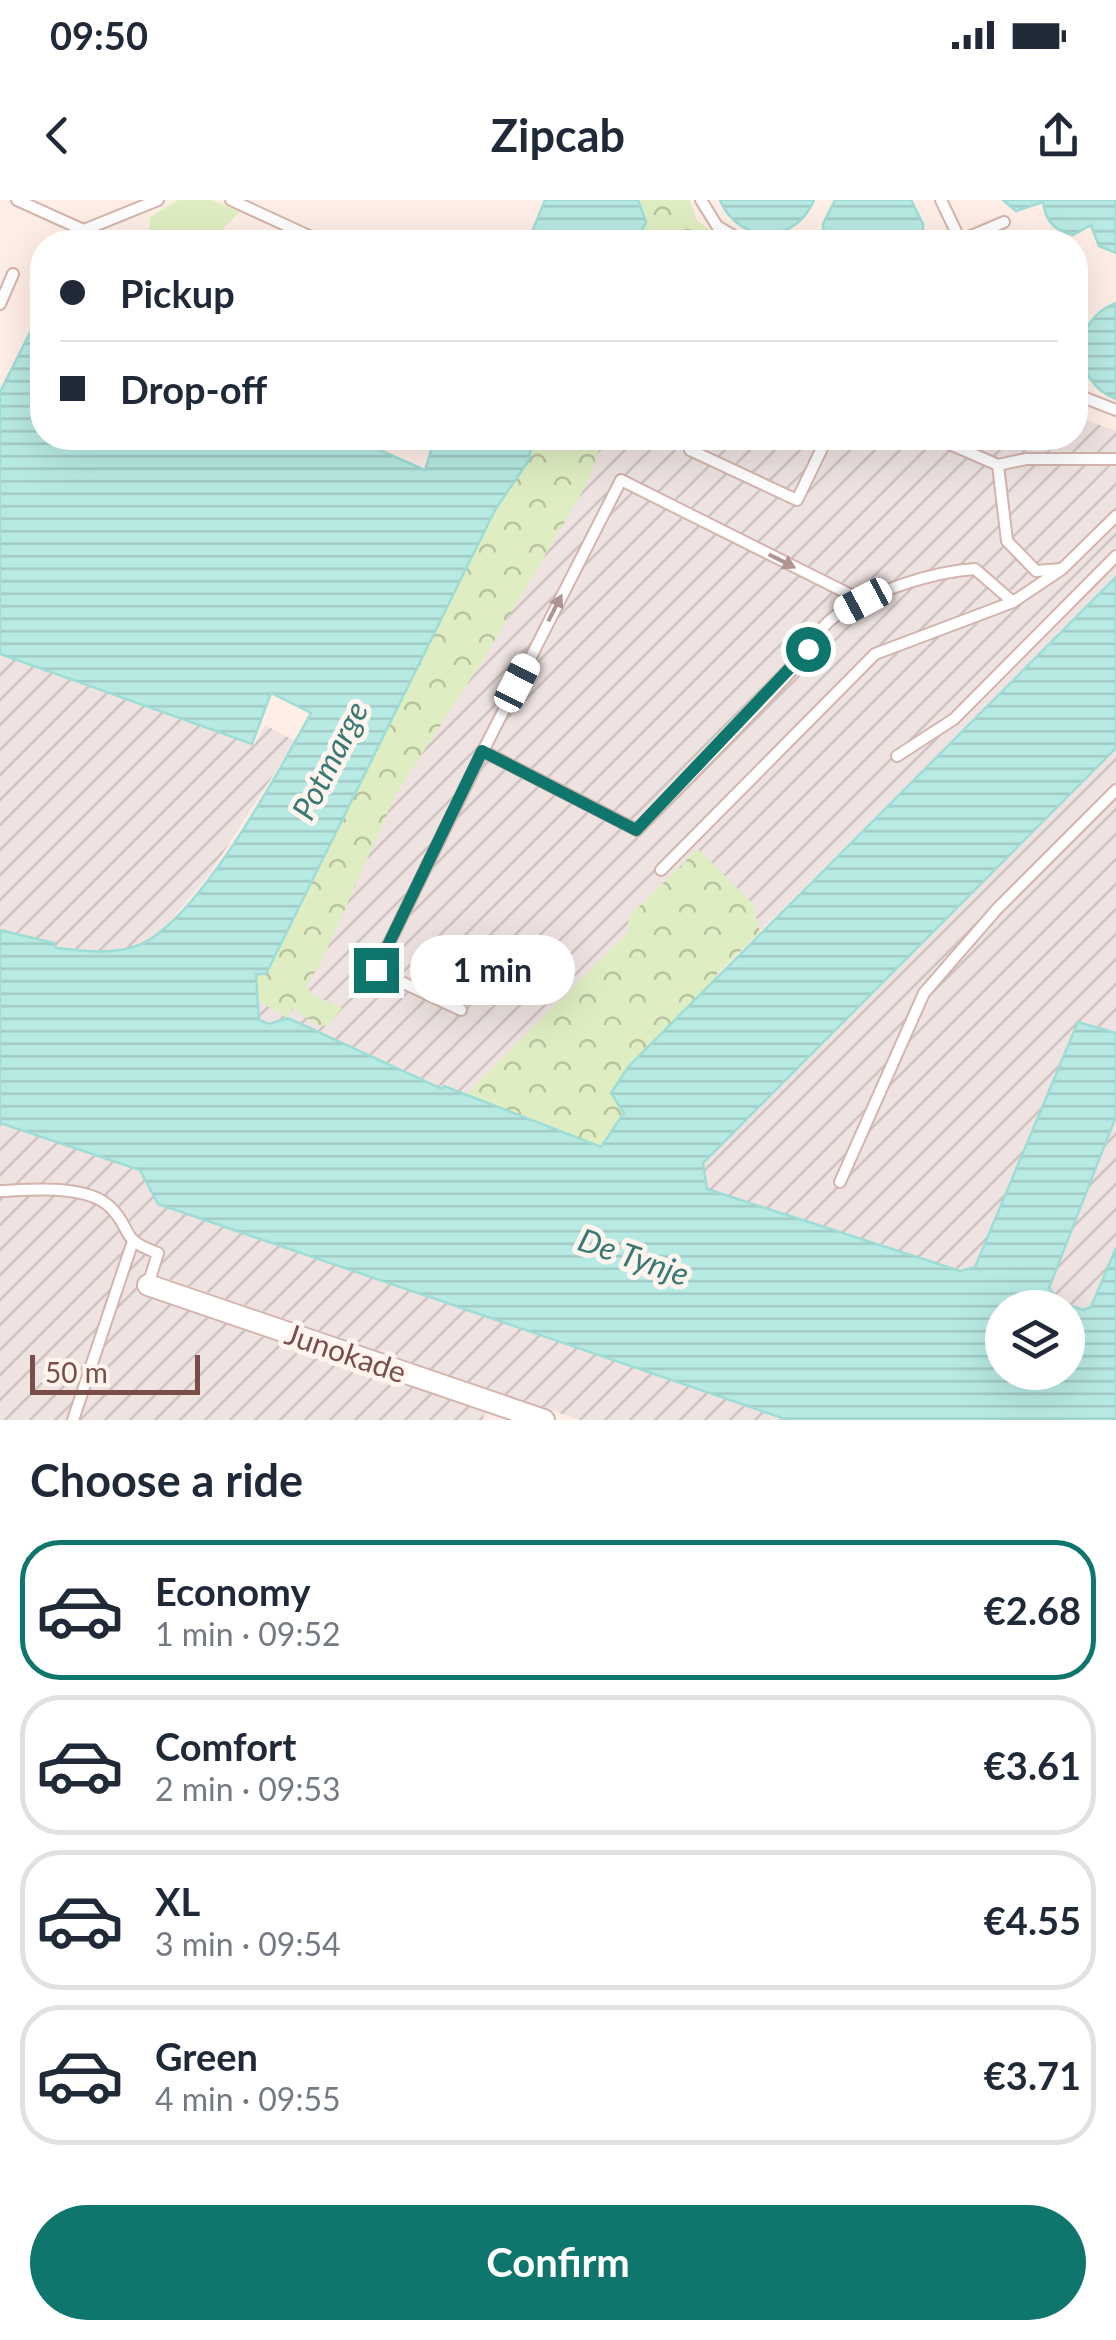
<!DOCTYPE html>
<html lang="en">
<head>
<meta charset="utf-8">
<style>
	body { margin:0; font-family:Lato,sans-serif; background:#f6f6f7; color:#1f2937; height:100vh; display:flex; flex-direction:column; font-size:38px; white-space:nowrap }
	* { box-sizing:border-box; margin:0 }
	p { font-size:32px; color:#747a83 }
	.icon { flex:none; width:55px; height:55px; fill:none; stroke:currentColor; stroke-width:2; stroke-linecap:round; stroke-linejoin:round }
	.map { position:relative; height:1220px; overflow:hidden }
	.details { display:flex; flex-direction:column; background:#fff; flex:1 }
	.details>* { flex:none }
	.banner { position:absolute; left:30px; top:30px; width:1058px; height:220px; border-radius:40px; box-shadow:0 10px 40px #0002; display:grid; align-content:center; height:220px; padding:0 30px; background:#fff }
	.controls { position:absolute; left:985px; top:1090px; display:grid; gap:20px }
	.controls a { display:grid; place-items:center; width:100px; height:100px; border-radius:50%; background:#fff; box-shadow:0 10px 40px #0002; font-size:50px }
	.scale { position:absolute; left:30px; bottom:25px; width:170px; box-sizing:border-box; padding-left:10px; border:5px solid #7a4d48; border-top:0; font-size:28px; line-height:35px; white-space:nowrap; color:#7a4d48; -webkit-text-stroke:8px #fff4ee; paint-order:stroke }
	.end { position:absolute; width:45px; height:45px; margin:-22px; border:12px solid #0f766e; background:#fff; box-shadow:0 0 0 5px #fff }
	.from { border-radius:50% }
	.bubble { position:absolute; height:70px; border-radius:35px; background:#fff; box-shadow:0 10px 40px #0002; font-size:32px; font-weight:700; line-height:70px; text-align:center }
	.car { position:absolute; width:30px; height:60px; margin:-30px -15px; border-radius:12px; box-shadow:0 0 8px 2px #0007; background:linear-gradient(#fff 24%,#345 0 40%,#fff 0 76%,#345 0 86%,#fff 0) }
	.banner b { display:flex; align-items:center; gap:35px; height:95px; font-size:38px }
	.banner b+b { border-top:2px solid #e0e1e3 }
	.banner i { width:25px; height:25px; background:#1f2937 }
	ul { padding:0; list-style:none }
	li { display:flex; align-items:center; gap:30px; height:140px; margin:0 20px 15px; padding:0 10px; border:5px solid #e0e1e3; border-radius:40px }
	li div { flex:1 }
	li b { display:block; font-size:38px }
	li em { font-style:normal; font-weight:700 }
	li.selected { border-color:#0f766e }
	li>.icon { width:90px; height:90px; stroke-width:1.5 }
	h2 { padding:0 30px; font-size:45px; line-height:120px }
	.button { display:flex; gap:20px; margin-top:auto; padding:20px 30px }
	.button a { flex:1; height:115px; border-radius:60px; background:#0f766e; color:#fff; font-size:40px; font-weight:700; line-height:115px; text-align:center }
	.status { display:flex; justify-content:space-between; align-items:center; height:70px; padding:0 50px; background:#fff; direction:ltr }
	.status svg { height:28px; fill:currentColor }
	header { display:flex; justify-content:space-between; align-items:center; height:130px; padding:0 30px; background:#fff; font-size:45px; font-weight:700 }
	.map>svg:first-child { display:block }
</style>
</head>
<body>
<div class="status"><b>09:50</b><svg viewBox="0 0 49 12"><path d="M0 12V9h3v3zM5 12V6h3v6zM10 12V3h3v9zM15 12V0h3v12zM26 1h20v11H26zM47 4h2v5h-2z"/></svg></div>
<header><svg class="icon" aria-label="back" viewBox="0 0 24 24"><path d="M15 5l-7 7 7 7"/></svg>Zipcab<svg class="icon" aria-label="share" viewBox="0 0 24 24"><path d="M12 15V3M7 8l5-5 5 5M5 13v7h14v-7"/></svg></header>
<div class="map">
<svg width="1116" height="1220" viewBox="0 0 1116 1220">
	<defs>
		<pattern id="industrial-furrows" width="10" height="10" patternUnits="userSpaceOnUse" patternTransform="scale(2.5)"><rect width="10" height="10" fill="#eee3e0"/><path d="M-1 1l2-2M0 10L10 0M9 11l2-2" fill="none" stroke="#d0c4c2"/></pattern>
		<pattern id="forest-crowns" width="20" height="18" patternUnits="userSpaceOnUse" patternTransform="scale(2.5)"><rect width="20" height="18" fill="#dfeec2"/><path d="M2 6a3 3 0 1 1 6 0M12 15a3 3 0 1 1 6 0" fill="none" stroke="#bac3a0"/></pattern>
		<pattern id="water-rules" width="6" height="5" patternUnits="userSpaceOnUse" patternTransform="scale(2.5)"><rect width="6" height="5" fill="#b8eae4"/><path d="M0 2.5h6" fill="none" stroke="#a2cac5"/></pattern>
	</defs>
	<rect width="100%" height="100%" fill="#feeee6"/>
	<g fill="url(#industrial-furrows)">
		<path d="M1075 216 1116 231V377L718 773 499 910 259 820 255 774 496 310 529 260 532 238H1075Z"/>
		<path d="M0 454 254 545 265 525 295 541 209 675 163 730 137 746 91 753 55 748 0 730Z"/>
		<path d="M1116 548V833L1077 822 976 1067 960 1071 706 989 703 963Z"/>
		<path d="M1116 916V1048L1091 1106 1083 1110 1060 1102 1049 1088Z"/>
		<path d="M0 923 141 970 158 1004 788 1220H580L145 1071 138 1093 485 1212 483 1220H0Z"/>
	</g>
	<path fill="#dfeec2" d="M178 0H212L240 12 210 42H149L150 17Z"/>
	<g fill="url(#forest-crowns)">
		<path d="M638 0H690L697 20 724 42H636L646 22Z"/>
		<path d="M532 238H603L587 284 486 455 396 594 321 763 306 785 312 794 342 808 327 826 318 825 292 808 288 818 258 801 255 774 496 310 529 260Z"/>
		<path d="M698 649 753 704 760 732 718 773 601 947 465 896 629 731 628 717Z"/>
	</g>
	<g fill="url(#water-rules)" stroke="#9dddd6" stroke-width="2.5" fill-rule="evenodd">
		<path d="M545 0H638L646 22 636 42H528Z"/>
		<path d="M720 0H814C796 45 738 44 720 0Z"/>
		<path d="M835 0H911L923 24V42H824L823 24Z"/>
		<path d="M1003 0H1116V53L1099 46 1091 25 1073 35C1054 30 1046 22 1043 2L1016 11Z"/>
		<path d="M1116 103V199C1071 181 1069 121 1116 103Z"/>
		<path d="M42 109V238H352L425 270 435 238H532L529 260 495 310 266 774H256L259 820 269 824 288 818 442 889 444 886 601 947 624 913 611 893 629 866 1116 377V548L703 963 707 989 960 1071 975 1067 1078 822 1116 833V916L1049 1088 1060 1102 1083 1110 1091 1107 1116 1048V1220H788L158 1004 140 970 0 923V730L54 743 56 748C82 751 114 755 139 745 199 720 279 571 311 513L271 493 252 544 0 454V192ZM1002 1108H1068V1172H1002Z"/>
	</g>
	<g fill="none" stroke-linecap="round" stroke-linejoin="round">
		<defs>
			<g id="lane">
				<path d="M17 0 110 42"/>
				<path d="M231 0 322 42"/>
				<path d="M701 0 717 26 744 42"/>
				<path d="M941 0 959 38"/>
				<path d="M84 30 158 0"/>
				<path d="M957 42 1004 22"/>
				<path d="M0 104 13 74"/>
				<path d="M1075 194 1116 210"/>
				<path d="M695 238 690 250 797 300 827 238"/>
				<path d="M936 238 998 265 1026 259H1116"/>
				<path d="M998 265 1007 341 1036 371 1061 369"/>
				<path d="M863 401 621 280 483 551 637 630C689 576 743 524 793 469 809 451 816 429 837 415 874 391 931 372 975 369L1013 402"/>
				<path d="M897 556 954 519 1116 356"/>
				<path d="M661 670 875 454 1013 402 1062 369 1116 316"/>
				<path d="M461 810 376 770 483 551"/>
				<path d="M840 982 924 793 997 709 1116 590"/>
				<path d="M0 991C30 990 85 984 109 1006 134 1029 117 1039 158 1053L148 1085"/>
				<path d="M73 1220 132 1044"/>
			</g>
			<path id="street" d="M148 1085 544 1220"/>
		</defs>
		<use href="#lane" stroke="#d4b4ad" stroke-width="14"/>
		<use href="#street" stroke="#d4b4ad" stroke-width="24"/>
		<use href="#lane" stroke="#fff" stroke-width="10"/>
		<use href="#street" stroke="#fff" stroke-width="20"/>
	</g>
	<defs><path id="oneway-solid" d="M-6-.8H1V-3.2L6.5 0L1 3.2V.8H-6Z" transform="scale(2.5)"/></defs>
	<g fill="#af9491">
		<use href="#oneway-solid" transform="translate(782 361) rotate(27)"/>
		<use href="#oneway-solid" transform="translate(555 408) rotate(-63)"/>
	</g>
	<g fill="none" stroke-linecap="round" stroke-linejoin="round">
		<path stroke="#0f766e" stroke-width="12" d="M376 770 482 551 636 630 808 449"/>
	</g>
	<g text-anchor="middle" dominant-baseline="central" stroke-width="10" stroke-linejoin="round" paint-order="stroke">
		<g font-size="30" fill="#7a4d48" stroke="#fff4ee">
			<text transform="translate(346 1152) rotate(19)">Junokade</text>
		</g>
		<g font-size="32" font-style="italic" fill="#377973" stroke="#fff4ee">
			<text transform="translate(329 560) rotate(-63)">Potmarge</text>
			<text transform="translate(634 1056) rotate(19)">De Tynje</text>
		</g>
	</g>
</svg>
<div class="controls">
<a><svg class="icon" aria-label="layers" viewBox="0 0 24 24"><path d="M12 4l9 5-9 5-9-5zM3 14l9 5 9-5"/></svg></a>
</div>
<div class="scale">50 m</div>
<i class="end from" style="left:808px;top:449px"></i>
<i class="end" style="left:376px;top:770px"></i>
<div class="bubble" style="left:410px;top:735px;width:165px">1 min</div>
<i class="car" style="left:863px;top:401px;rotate:242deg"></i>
<i class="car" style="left:517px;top:483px;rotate:27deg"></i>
<div class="banner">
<b><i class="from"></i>Pickup</b>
<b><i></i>Drop-off</b>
</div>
</div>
<section class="details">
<h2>Choose a ride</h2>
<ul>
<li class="selected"><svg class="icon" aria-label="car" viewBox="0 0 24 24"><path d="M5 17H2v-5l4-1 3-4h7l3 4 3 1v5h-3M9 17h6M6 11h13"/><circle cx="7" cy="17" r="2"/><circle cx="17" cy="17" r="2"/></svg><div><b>Economy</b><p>1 min · 09:52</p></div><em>€2.68</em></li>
<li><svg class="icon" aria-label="car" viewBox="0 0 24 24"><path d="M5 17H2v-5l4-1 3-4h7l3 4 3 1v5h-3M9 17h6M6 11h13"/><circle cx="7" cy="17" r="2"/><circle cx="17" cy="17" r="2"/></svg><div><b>Comfort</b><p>2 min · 09:53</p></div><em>€3.61</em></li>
<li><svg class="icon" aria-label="car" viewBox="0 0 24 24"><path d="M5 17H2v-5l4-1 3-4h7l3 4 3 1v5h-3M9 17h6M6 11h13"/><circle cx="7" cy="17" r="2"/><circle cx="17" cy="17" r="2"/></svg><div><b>XL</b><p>3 min · 09:54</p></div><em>€4.55</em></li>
<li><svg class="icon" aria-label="car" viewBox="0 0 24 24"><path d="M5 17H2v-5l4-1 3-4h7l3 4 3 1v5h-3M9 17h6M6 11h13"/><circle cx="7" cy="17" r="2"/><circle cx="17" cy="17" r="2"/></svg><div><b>Green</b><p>4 min · 09:55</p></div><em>€3.71</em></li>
</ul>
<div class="button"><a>Confirm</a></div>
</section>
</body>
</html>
